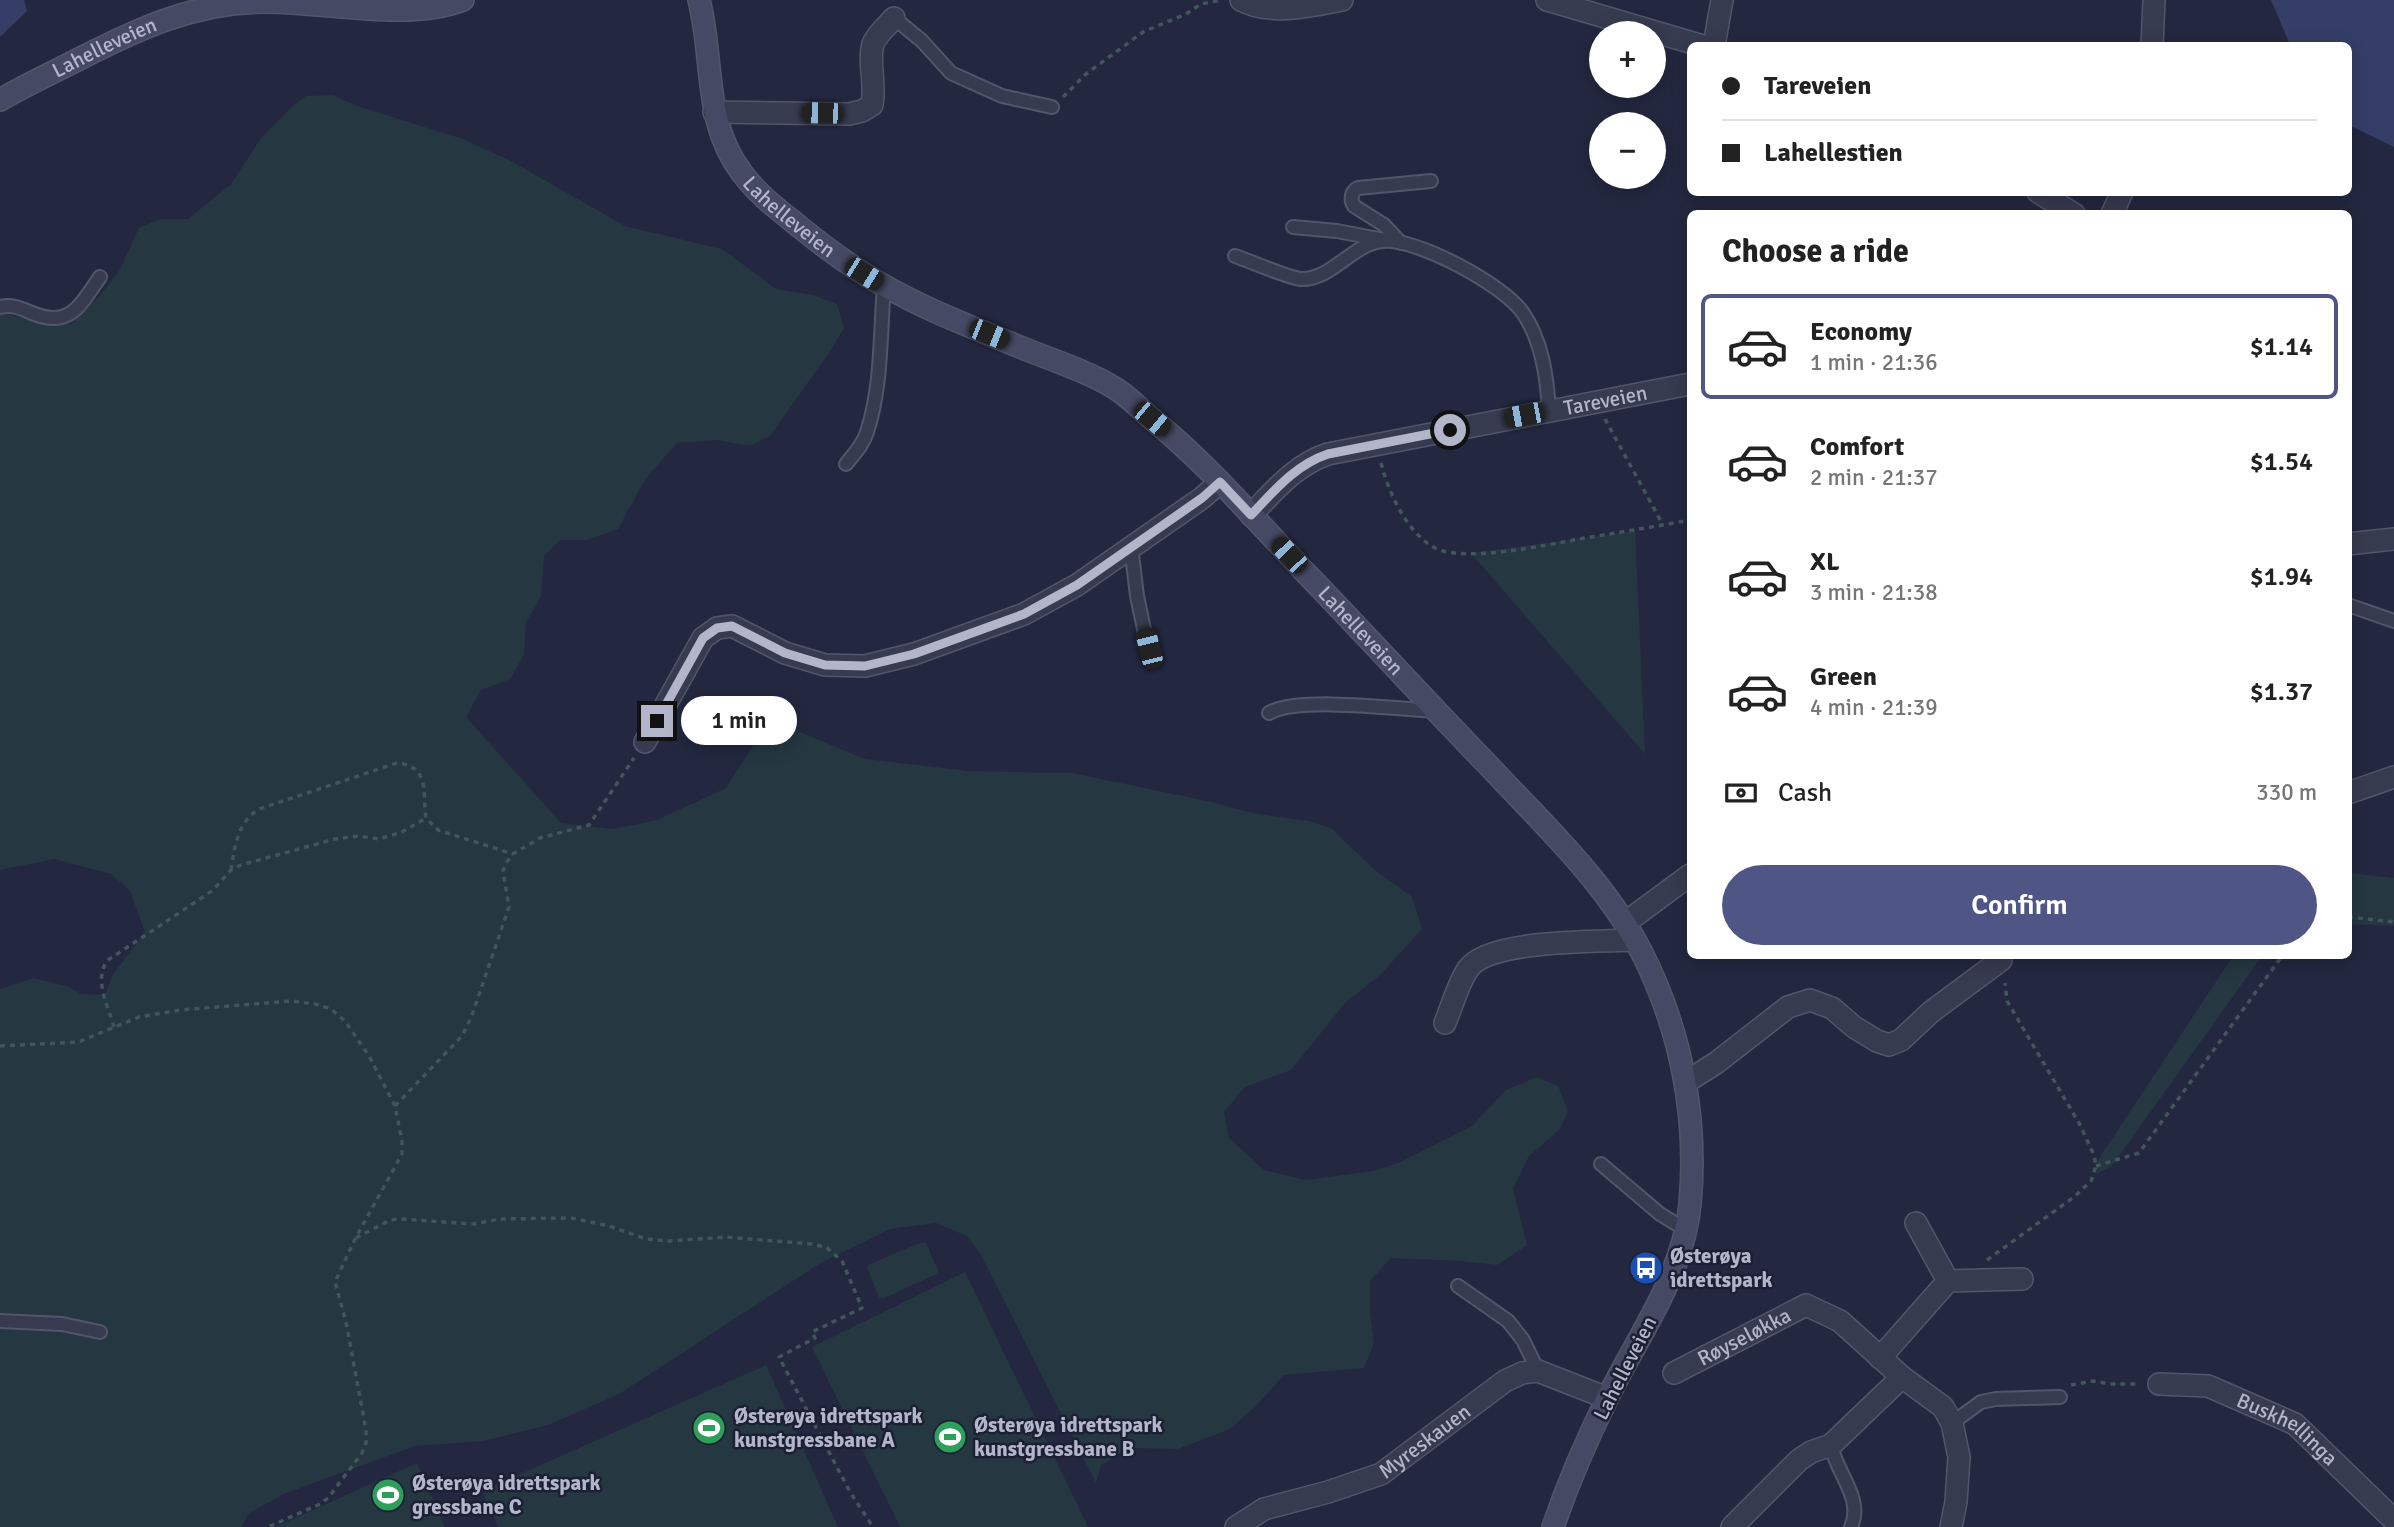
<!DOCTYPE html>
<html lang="en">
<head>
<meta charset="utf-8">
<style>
	body { margin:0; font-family:Signika,sans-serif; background:#f2f2f2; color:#222; height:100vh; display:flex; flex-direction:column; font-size:26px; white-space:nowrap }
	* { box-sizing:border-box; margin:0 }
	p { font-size:23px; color:#767676 }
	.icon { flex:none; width:38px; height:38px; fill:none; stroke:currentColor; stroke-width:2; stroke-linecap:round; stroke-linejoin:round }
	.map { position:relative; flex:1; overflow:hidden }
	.panel { position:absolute; left:1687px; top:210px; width:665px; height:749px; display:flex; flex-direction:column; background:#fff; border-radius:10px; box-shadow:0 4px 18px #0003 }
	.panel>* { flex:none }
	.banner { position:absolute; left:1687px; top:42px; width:665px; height:154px; border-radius:10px; box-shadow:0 4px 18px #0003; display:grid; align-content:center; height:154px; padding:0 35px; background:#fff }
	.controls { position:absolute; left:1589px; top:21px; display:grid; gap:14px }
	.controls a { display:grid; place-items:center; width:77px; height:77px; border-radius:50%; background:#fff; box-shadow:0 4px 18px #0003; font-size:35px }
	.end { position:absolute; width:32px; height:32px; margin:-16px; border:9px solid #b3b6ca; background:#111; box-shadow:0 0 0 4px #111 }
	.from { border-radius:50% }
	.bubble { position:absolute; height:49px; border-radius:24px; background:#fff; box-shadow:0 4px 18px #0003; font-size:23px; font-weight:600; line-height:49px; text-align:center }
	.car { position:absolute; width:21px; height:42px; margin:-21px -10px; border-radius:9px; box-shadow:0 0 5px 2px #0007; background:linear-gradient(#222 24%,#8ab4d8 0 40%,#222 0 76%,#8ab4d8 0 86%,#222 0) }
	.banner b { display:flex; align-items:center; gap:24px; height:66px; font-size:26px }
	.banner b+b { border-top:2px solid #e0e0e0 }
	.banner i { width:18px; height:18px; background:#222 }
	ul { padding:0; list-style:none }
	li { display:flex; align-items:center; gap:21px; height:105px; margin:0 14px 10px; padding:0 21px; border:4px solid transparent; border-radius:10px }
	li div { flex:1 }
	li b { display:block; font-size:26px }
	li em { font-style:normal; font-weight:600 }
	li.on { border-color:#4f5685 }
	li>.icon { width:63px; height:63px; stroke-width:1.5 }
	h2 { padding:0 35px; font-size:32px; line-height:84px }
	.pay { display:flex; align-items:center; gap:18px; height:77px; padding:0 35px; font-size:26px }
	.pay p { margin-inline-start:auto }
	.primary-button { display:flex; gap:14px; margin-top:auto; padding:14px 35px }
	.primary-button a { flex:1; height:80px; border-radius:42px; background:#4f5685; color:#fff; font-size:28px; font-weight:600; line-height:80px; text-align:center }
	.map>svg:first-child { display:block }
</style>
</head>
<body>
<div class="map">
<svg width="2394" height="1527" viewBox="0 0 2394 1527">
	<rect width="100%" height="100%" fill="#232840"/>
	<g fill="#253741">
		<path d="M333 95 357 106 460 138 511 161 625 226 722 249 776 289 813 295 837 304 844 328 828 354 770 436 750 446 716 440 677 443 646 478 618 529 587 540H560L544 556 541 597 526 622 524 655 510 679 481 690 466 717 561 823 613 829 657 820 726 788 755 743 776 722 865 759 969 771 1072 773 1207 801 1258 814 1309 821 1331 828 1376 871 1412 897 1422 929 1381 974 1345 1003 1291 1070 1245 1087 1224 1112 1229 1138 1264 1170 1306 1180 1373 1171 1398 1163 1472 1126 1506 1090 1537 1077 1558 1086 1568 1112 1559 1130 1529 1156 1513 1189 1527 1245 1497 1265 1461 1261 1391 1258 1370 1281V1313L1374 1343 1364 1368 1284 1375 1256 1406 1230 1429 1178 1449 1130 1448 1101 1465 1096 1483 982 1257 967 1236 936 1223 890 1229 819 1264 619 1394 548 1425 482 1441 415 1446 286 1493 249 1513 241 1527H0V989L34 978 67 986 81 994 105 995 112 976 145 932 130 891 111 874 55 859 0 870V315L6 314 32 320 70 324 98 298 119 271 139 228 160 219H188L231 184 261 138 293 106 306 96Z"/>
		<path d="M1635 531 1645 754 1471 553Z"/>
		<path d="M2348 873 2394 878V926L2349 924Z"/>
		<path d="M2233 956H2266L2259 960 2111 1167 2096 1174 2098 1160Z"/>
		<path d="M922 1242 926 1243 938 1270 937 1274 882 1299 879 1297 867 1268 868 1265Z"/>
		<path d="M965 1272 1088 1527H900L812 1347Z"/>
		<path d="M766 1365 838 1527H498L482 1491Z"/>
		<path d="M417 1463 445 1527H275Z"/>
	</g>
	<g fill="#353e67">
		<path d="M0 0H24L27 11 0 37Z"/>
		<path d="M2271 0H2394V147L2349 125 2348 46 2290 45Z"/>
	</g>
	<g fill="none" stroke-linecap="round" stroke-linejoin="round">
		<defs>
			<g id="lane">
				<path d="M894 18 922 41 951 73 1002 96 1052 107"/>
				<path d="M1293 227 1337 231 1384 240"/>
				<path d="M1401 243 1384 225 1354 206C1350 200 1351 191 1358 188L1431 181"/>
				<path d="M1235 256C1250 261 1288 278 1301 279 1332 280 1353 243 1383 241 1417 238 1504 285 1523 313 1542 341 1547 377 1549 410"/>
				<path d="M0 307C12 304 20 308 32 313 70 329 80 305 100 277"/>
				<path d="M846 464C854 454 863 445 867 432 882 387 880 333 884 286"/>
				<path d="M1131 546 1137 596 1148 648"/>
				<path d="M2348 605 2394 621"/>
				<path d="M1269 713C1298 696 1399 709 1435 711"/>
				<path d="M1601 1164 1660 1214 1686 1230"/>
				<path d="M1458 1286 1508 1321 1523 1340 1538 1371"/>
				<path d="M0 1321 62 1324 100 1332"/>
				<path d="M1952 1423 1981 1402 1996 1399 2060 1397"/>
				<path d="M1831 1445C1836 1473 1864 1498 1851 1527"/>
			</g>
			<g id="street">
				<path d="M1241 0C1270 16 1311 6 1342 0"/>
				<path d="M1547 0 1703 46"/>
				<path d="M1714 46 1722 0"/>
				<path d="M2152 46 2154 0"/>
				<path d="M714 112 849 114 862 111 872 105C876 85 868 61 873 44 877 34 887 26 894 18"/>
				<path d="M2038 192 2074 214"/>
				<path d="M2112 214 2122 192"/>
				<path id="s1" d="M1251 515C1274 491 1295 465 1328 454L1690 384"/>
				<path d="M2348 544 2394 539"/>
				<path d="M645 742 703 638 717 628 732 626 785 653 825 665 865 666 914 654 1024 614 1077 585 1202 498 1220 482"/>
				<path d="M2348 793 2394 777"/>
				<path d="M1625 923 1690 875"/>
				<path d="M1445 1023C1452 1006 1458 984 1468 969 1488 939 1599 942 1634 940"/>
				<path d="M1686 1082 1716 1063 1788 1007 1810 1000 1832 1008 1854 1027 1877 1041 1889 1045 1901 1040 1931 1012 2001 960"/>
				<path d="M1916 1223 1948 1281"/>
				<path d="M1880 1358 1948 1281 2022 1279"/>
				<path id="s2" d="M1674 1373 1806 1305 1840 1321 1902 1377 1943 1407 1952 1423 1959 1457 1956 1502 1951 1527"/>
				<path id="s3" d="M2159 1384 2208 1386 2295 1424 2394 1520"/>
				<path id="s4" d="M1236 1527 1264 1509 1328 1492 1381 1474 1505 1381 1522 1373 1538 1371 1607 1398"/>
				<path d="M1732 1527 1799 1460 1811 1452 1831 1445 1902 1377"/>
			</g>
			<g id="secondary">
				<path id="s5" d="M699 0C714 58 703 123 742 173 758 195 780 211 801 228 827 249 854 269 883 285 926 310 974 328 1020 347 1049 359 1087 371 1113 387 1127 395 1139 408 1152 419 1206 463 1253 517 1301 568 1364 633 1425 700 1488 765 1542 823 1604 880 1641 951 1681 1029 1698 1117 1690 1204 1683 1276 1639 1334 1608 1397 1587 1439 1568 1483 1553 1527"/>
				<path id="s6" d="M0 100C26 85 54 72 81 58 140 28 194 3 262 2 323 1 406 22 463 0"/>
			</g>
		</defs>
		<use href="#lane" stroke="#52566a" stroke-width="16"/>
		<use href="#street" stroke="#52566a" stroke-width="24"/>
		<use href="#secondary" stroke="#52566a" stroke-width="24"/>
		<g stroke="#43545d" stroke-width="3.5" stroke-dasharray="5 5" stroke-linecap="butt">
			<path d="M1063 97 1086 74 1143 32 1186 14 1201 4 1221 0"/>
			<path d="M1605 419 1663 525"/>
			<path d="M1381 463C1389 493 1406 532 1435 548 1465 563 1546 545 1579 539 1616 533 1653 527 1690 520"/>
			<path d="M231 870C235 846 237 823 259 809L397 763C431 766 422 794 426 818L438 830 513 854"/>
			<path d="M2348 917 2394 922"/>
			<path d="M114 1027C108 1006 93 978 108 960L203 897 213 890 231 870 241 865 335 839 358 836 379 839 402 832 426 818"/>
			<path d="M0 1046 78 1042 139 1017 180 1010 291 1001 315 1004 331 1009 345 1021 369 1056 395 1106 402 1142V1154L355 1239 335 1282 346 1322 366 1430V1443L362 1453 328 1498 320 1504 268 1527"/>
			<path d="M395 1106 462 1036 471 1018 509 907 503 871 506 863 513 854 540 838 589 825 634 758"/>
			<path d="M2096 1166 2139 1153 2282 956"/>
			<path d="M356 1238 390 1220 400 1219 474 1224 499 1219 571 1218 609 1226 646 1239 669 1241 726 1237 811 1244 826 1247 842 1261 862 1308 812 1332 815 1338 779 1357 850 1492 873 1527"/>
			<path d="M1987 1260 2074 1197 2091 1181 2096 1166 2094 1155 2079 1123 2007 1001 2005 983"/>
			<path d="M2071 1385 2093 1381 2110 1384H2139"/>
		</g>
		<use href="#lane" stroke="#373b4f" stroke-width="12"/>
		<use href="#street" stroke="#373b4f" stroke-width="21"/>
		<use href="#secondary" stroke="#454963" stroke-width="21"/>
	</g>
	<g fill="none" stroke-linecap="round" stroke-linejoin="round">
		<path stroke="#b3b6ca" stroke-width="9" d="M657 721 703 638 717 628 732 626 785 653 825 665 865 666 914 654 1024 614 1077 585 1202 498 1220 482 1251 515C1274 491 1295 465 1328 454L1450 430"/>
	</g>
	<defs>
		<symbol id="bus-disc" viewBox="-11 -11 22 22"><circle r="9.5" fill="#1a4fb4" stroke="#1c2034"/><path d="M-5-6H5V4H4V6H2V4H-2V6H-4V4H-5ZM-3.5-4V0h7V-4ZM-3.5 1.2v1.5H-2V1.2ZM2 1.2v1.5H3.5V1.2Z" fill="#fff"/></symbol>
		<symbol id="stadium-disc" viewBox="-11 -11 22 22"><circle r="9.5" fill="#2e9e5b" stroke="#1c2034"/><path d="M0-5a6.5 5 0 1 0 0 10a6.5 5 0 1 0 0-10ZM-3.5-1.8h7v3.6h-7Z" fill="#fff"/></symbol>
	</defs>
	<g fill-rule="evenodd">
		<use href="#bus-disc" x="1627" y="1249" width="38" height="38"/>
		<use href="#stadium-disc" x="690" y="1409" width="38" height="38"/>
		<use href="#stadium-disc" x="931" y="1418" width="38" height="38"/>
		<use href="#stadium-disc" x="369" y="1476" width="38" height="38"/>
	</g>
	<g text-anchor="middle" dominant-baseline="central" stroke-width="5" stroke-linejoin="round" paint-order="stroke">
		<g font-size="21" fill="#b3b6ca" stroke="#1c2034">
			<text stroke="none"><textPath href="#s6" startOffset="117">Lahelleveien</textPath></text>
			<text stroke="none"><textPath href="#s5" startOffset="245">Lahelleveien</textPath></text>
			<text stroke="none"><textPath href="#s1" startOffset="382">Tareveien</textPath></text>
			<text stroke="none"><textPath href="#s5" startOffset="961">Lahelleveien</textPath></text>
			<text stroke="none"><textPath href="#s2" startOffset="79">Røyseløkka</textPath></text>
			<text transform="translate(1625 1368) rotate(-63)">Lahelleveien</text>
			<text stroke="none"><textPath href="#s3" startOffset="140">Buskhellinga</textPath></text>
			<text stroke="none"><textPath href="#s4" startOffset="210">Myreskauen</textPath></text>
		</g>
		<g font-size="21" font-weight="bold" fill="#b3b6ca" stroke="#1c2034" text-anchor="start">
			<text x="1670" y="1256">Østerøya<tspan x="1670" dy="24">idrettspark</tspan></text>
			<text x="734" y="1416">Østerøya idrettspark<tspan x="734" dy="24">kunstgressbane A</tspan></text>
			<text x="974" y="1425">Østerøya idrettspark<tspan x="974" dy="24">kunstgressbane B</tspan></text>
			<text x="412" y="1483">Østerøya idrettspark<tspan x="412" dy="24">gressbane C</tspan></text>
		</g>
	</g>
</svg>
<div class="controls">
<a>+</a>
<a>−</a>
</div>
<i class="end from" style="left:1450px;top:430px"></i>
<i class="end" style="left:657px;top:721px"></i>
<div class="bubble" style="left:681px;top:696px;width:116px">1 min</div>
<i class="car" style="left:822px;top:113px;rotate:271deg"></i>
<i class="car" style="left:864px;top:274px;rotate:122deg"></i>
<i class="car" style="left:989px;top:334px;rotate:112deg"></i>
<i class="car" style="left:1524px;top:415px;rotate:259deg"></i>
<i class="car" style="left:1152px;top:419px;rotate:130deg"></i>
<i class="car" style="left:1289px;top:555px;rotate:317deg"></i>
<i class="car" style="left:1149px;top:648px;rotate:346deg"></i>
<div class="banner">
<b><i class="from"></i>Tareveien</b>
<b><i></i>Lahellestien</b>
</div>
<section class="panel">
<h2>Choose a ride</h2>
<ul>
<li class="on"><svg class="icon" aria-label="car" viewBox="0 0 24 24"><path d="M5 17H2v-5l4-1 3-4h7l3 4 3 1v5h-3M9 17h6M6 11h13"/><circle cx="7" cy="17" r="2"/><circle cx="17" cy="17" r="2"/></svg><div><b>Economy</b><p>1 min · 21:36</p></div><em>$1.14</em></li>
<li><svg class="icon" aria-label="car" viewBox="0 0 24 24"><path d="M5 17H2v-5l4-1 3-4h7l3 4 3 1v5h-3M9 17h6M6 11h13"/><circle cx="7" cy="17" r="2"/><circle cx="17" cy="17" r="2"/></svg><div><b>Comfort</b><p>2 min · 21:37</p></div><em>$1.54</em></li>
<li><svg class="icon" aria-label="car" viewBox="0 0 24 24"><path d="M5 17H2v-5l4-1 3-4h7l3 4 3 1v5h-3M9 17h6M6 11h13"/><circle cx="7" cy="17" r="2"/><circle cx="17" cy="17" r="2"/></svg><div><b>XL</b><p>3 min · 21:38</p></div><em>$1.94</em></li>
<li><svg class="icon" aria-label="car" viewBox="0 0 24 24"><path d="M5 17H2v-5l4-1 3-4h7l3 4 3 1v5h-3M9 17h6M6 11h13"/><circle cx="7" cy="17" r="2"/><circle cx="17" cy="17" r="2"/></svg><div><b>Green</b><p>4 min · 21:39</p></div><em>$1.37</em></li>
</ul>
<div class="pay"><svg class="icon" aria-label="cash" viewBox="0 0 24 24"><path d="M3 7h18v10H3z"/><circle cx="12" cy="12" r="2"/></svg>Cash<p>330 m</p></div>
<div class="primary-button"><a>Confirm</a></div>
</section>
</div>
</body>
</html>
